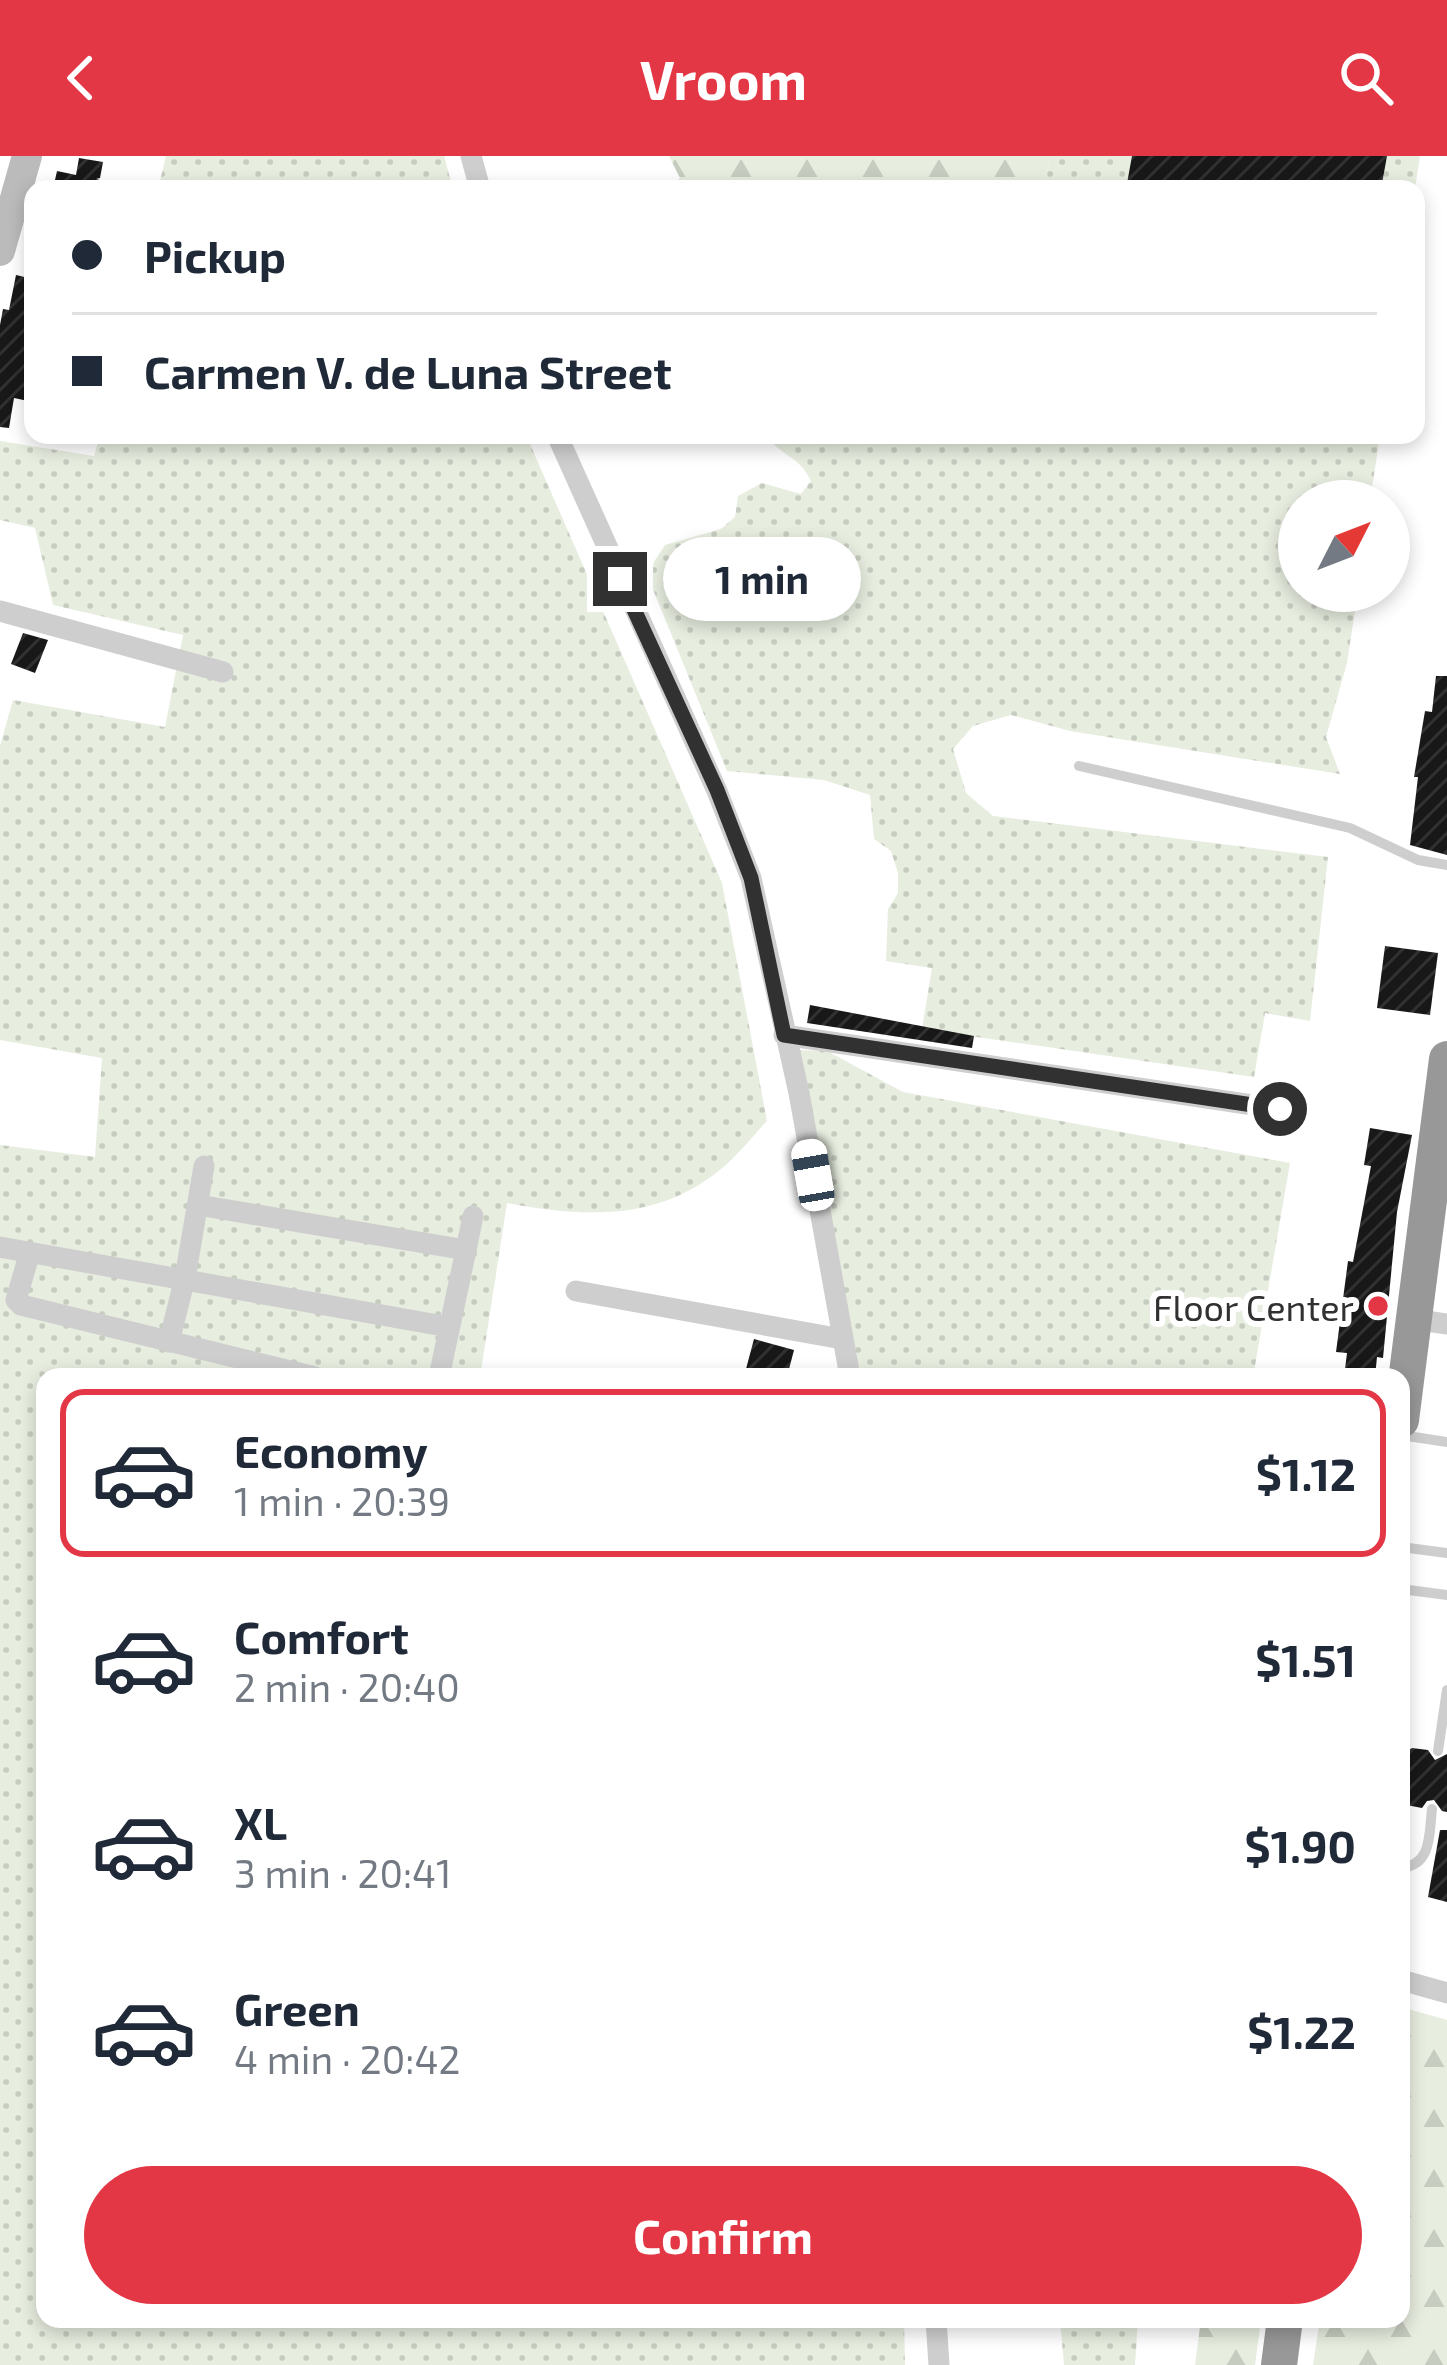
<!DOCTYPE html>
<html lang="en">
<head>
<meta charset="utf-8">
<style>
	body { margin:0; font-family:"Exo 2",sans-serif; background:#f2f2f3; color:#1f2937; height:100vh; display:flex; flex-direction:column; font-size:45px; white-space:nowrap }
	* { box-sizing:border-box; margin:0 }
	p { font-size:39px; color:#747a83 }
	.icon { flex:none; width:66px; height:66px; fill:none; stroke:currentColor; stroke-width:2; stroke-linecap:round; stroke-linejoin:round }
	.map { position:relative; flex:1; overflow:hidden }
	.side { position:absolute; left:36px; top:1212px; width:1374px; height:960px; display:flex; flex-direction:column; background:#fff; border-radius:24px; box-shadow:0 6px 18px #0003 }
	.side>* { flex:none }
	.hud { position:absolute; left:24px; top:24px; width:1401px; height:264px; border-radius:24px; box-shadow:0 6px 18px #0003; display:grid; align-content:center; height:264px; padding:0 48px; background:#fff }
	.needle { width:78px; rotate:48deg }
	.fabs { position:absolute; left:1278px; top:324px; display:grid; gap:24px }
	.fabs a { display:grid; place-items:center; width:132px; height:132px; border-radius:50%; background:#fff; box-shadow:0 6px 18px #0003; font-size:60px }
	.end { position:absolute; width:54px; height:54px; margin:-27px; border:15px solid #313131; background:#fff; box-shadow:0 0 0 6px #fff }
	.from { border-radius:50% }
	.bubble { position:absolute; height:84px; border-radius:42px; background:#fff; box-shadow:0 6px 18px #0003; font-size:39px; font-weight:700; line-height:84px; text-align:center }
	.car { position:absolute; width:36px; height:72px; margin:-36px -18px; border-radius:15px; box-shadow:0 0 9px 3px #0007; background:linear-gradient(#fff 24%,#345 0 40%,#fff 0 76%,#345 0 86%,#fff 0) }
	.hud b { display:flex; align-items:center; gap:42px; height:114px; font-size:45px }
	.hud b+b { border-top:3px solid #e0e1e3 }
	.hud i { width:30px; height:30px; background:#1f2937 }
	ul { padding:21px 0 0; list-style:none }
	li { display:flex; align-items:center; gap:36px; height:168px; margin:0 24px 18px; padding:0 24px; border:6px solid transparent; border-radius:24px }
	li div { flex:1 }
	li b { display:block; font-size:45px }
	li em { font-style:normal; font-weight:700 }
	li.on { border-color:#e33745 }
	li>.icon { width:108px; height:108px; stroke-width:1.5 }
	.primary-button { display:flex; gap:24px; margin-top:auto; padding:24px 48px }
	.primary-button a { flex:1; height:138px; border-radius:72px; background:#e33745; color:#fff; font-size:48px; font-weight:700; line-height:138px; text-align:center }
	header { display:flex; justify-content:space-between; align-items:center; height:156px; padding:0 48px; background:#e33745; color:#fff; font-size:54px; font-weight:700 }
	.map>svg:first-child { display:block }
</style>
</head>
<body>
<header><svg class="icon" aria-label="back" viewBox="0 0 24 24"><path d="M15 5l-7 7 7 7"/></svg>Vroom<svg class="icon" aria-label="search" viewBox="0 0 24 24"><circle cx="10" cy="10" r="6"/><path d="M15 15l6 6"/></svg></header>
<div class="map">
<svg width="1447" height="2209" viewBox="0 0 1447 2209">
	<defs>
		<pattern id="grass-dots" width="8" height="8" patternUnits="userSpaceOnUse" patternTransform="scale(3)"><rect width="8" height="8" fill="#e7eddf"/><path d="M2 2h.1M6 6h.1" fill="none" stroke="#c7ccc0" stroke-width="1.8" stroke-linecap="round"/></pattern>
		<pattern id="forest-firs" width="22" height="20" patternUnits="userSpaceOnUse" patternTransform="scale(3)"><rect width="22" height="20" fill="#e7eddf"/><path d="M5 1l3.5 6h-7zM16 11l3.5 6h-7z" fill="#c7ccc0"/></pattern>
		<pattern id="building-hatch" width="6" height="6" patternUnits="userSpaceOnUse" patternTransform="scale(3)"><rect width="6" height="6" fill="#181818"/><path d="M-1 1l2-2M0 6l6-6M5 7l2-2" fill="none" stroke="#313131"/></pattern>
	</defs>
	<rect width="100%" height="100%" fill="#fff"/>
	<g fill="url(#grass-dots)">
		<path d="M166 0H444L453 33H158Z"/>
		<path d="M1050 0H1420L1415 33H1044Z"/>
		<path d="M100 279H526L722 727 767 965C752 981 738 999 721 1013 657 1066 584 1061 507 1047L480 1221H45V2163H904L905 2209H0V989L95 1001 102 902 0 884V590L13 544 165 571 183 479 53 449 35 372 0 364V285L94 300Z"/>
		<path d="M766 279H1380L1370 345H1299V435H1358L1347 507 1326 581 1340 618 1070 575 1011 559 973 570 953 593 966 637 993 660 1328 701 1310 865 1265 857 1254 921 922 873 932 812 886 805 888 753 898 737V717L891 695 874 683 870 639 824 624 727 615 650 426 654 406 665 389 721 373 735 361 738 340 762 327 801 338 811 325C798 298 781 301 766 279Z"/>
		<path d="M792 894 827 895 903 936 1290 1007 1253 1221H858Z"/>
		<path d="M1060 2163H1138L1135 2209H1064Z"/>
	</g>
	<g fill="url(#forest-firs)">
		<path d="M669 0H1050L1044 33H670L680 22Z"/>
		<path d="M1401 1851 1447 1864V2209H1313L1320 2163H1401Z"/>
		<path d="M1201 2163H1261L1255 2209H1195Z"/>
	</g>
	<g fill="url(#building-hatch)">
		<path d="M1132 0H1387L1381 33H1126Z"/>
		<path d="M79 2 103 6 100 22 96 23 107 26V33H53L57 15 76 19Z"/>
		<path d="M16 119 33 123V246L14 242 9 272 0 271V169L3 153 9 154Z"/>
		<path d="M23 477 48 484 35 517 11 508Z"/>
		<path d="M1436 520H1447V699L1410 689 1418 621H1414L1425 555 1432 556Z"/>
		<path d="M1385 790 1438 797 1430 859 1377 852Z"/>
		<path d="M810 849 974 880 972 892 807 867Z"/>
		<path d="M1370 972 1412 979 1397 1056 1383 1202 1377 1201 1375 1221H1344L1347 1197 1336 1196 1348 1105 1353 1106 1371 1010 1364 1009Z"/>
		<path d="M754 1183 794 1194 787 1221 746 1213Z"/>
		<path d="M1412 1592 1428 1594 1435 1604 1447 1598V1656L1442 1655 1434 1644 1427 1645 1422 1652 1401 1648V1599Z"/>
		<path d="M1440 1674H1447V1746L1428 1741Z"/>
	</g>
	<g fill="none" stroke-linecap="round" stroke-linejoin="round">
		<g stroke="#cecece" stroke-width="10">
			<path d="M1079 610 1350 672 1418 704 1447 709"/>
			<path d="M1401 1279 1447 1286"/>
			<path d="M1401 1391 1447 1397"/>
			<path d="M1401 1433 1447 1439"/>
			<path d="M1401 1576 1404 1577 1403 1590"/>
			<path d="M1438 1595 1447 1534"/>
			<path d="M1401 1712C1432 1709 1429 1679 1432 1653"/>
		</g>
		<g stroke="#cecece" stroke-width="21">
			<path d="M471 0 480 33"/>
			<path d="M557 279 717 635 751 722 799 937 850 1221"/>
			<path d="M0 455 223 516"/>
			<path d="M784 879 1280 953"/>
			<path d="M198 1049 466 1094 439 1221"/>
			<path d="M0 1091 449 1171"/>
			<path d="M466 1094 473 1060"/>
			<path d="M30 1096 16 1144 21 1149 315 1221"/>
			<path d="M576 1135 842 1183"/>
			<path d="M1413 1163 1447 1168"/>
			<path d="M169 1186 185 1122 204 1010"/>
			<path d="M1401 1824 1447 1837"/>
			<path d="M936 2163 939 2209"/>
		</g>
		<path stroke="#bbb" stroke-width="30" d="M0 95 27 0"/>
		<g stroke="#989898" stroke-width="36">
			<path d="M1401 1264 1447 903"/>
			<path d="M1279 2209 1285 2163"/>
		</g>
	</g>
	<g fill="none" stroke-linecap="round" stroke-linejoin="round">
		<path stroke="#313131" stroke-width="15" d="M620 423 717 634 751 722 784 879 1280 953"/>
	</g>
	<circle fill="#e33745" stroke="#fff" stroke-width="4.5" cx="1378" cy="1150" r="12"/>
	<g text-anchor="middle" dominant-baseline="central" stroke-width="12" stroke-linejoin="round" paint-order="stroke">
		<g font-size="36" fill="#313131" stroke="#fff" text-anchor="end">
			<text x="1354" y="1150">Floor Center</text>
		</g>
	</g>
</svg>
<div class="fabs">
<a><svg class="needle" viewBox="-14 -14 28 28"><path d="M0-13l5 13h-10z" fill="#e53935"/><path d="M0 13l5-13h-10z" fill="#747a83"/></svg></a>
</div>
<i class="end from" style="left:1280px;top:953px"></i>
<i class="end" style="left:620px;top:423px"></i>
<div class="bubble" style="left:663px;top:381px;width:198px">1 min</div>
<i class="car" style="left:813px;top:1019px;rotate:350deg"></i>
<div class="hud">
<b><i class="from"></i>Pickup</b>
<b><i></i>Carmen V. de Luna Street</b>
</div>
<section class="side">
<ul>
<li class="on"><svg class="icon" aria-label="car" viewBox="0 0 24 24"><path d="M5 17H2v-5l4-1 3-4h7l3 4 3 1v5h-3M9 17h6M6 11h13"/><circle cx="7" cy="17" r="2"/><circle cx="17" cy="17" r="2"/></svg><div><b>Economy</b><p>1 min · 20:39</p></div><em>$1.12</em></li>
<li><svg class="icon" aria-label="car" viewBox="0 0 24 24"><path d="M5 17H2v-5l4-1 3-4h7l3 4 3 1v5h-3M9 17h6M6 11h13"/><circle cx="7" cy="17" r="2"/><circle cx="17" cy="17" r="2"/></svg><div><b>Comfort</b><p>2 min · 20:40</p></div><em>$1.51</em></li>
<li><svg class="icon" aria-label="car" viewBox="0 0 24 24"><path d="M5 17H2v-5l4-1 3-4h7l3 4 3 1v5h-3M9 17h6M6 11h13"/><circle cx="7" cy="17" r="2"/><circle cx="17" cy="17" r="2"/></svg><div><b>XL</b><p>3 min · 20:41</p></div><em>$1.90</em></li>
<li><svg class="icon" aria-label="car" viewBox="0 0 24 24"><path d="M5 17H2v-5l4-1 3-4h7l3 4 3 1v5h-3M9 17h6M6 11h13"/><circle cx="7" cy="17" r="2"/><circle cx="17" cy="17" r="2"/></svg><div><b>Green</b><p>4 min · 20:42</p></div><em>$1.22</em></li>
</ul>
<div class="primary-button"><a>Confirm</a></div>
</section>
</div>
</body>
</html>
